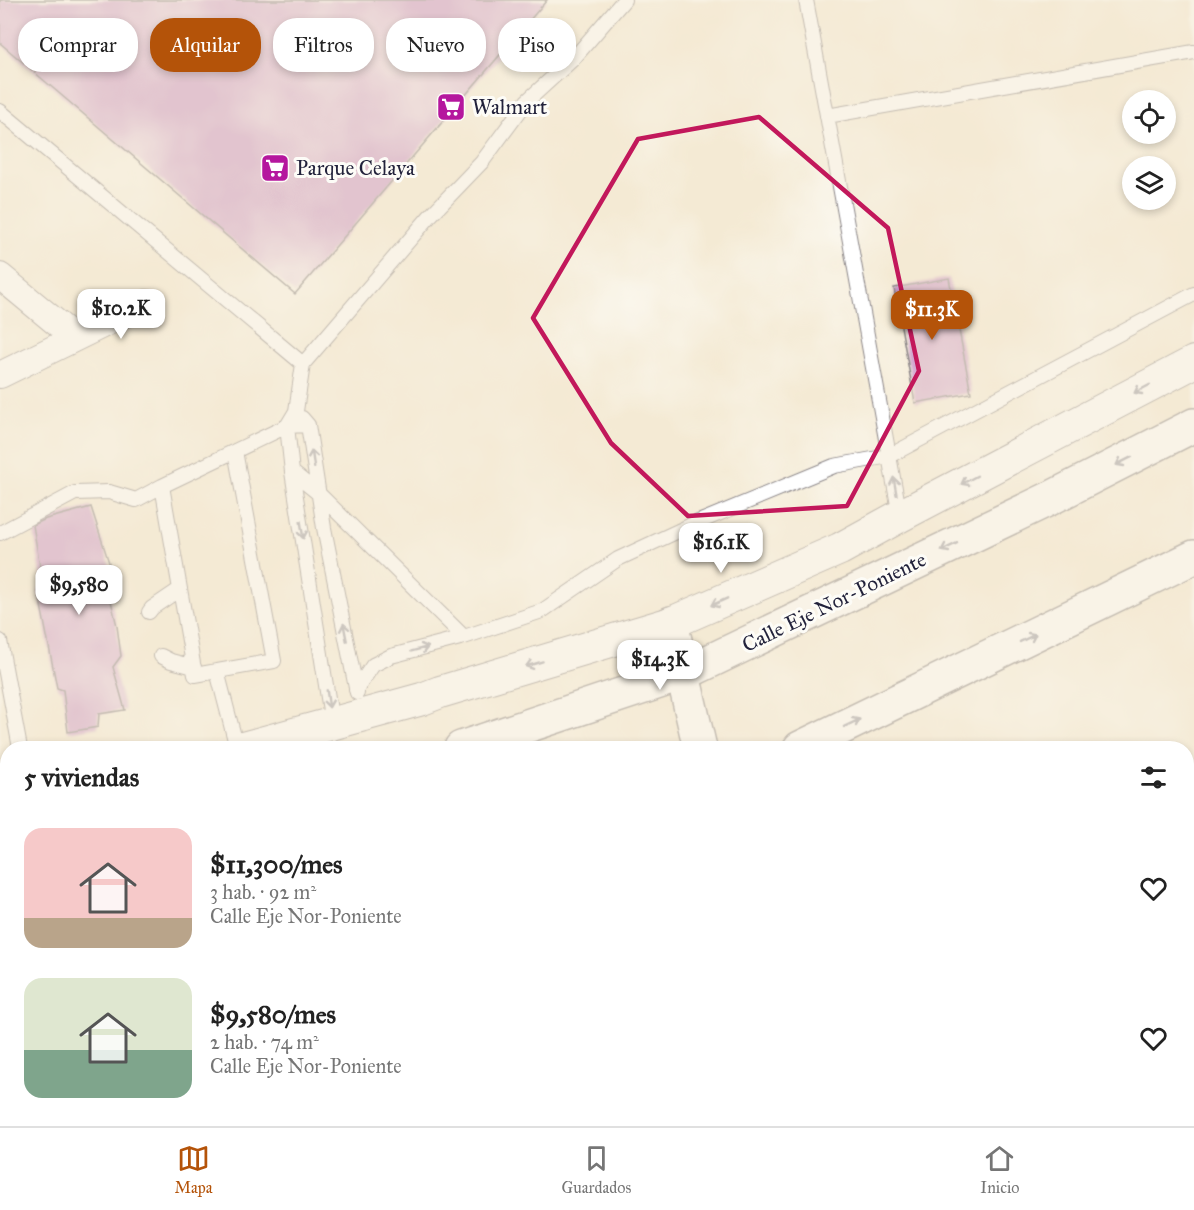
<!DOCTYPE html>
<html lang="es">
<head>
<meta charset="utf-8">
<style>
	:root { --surface:#fff; --page:#f6f6f6; --text:#222; --muted:#767676; --line:#e0e0e0; --accent:#b45309 }
	body { margin:0; font-family:"IM FELL Great Primer",serif; background:var(--page); color:var(--text); height:100vh; display:flex; flex-direction:column; font-size:22px; white-space:nowrap }
	* { box-sizing:border-box; margin:0 }
	p { font-size:20px; color:var(--muted) }
	.icon { flex:none; width:33px; height:33px; fill:none; stroke:currentColor; stroke-width:2; stroke-linecap:round; stroke-linejoin:round }
	.map { position:relative; flex:1; overflow:hidden }
	.sheet { position:absolute; left:0px; top:741px; width:1194px; height:386px; display:flex; flex-direction:column; background:var(--surface); border-radius:24px 24px 0 0; box-shadow:0 3px 9px #0003 }
	.sheet>* { flex:none }
	.top-card { position:absolute; left:18px; top:18px; width:600px; height:54px; display:flex; gap:12px }
	.controls { position:absolute; left:1122px; top:90px; display:grid; gap:12px }
	.controls a { display:grid; place-items:center; width:54px; height:54px; border-radius:50%; background:var(--surface); box-shadow:0 3px 9px #0003; font-size:30px }
	.price { position:absolute; translate:-50% -51px; padding:0 14px; border-radius:12px; background:#fff; color:#222; font-size:20px; line-height:39px; filter:drop-shadow(0 2px 3px #0008) }
	.price::after { content:''; position:absolute; left:50%; top:36px; width:18px; height:14px; margin-left:-9px; background:inherit; clip-path:polygon(0 0,100% 0,50% 100%) }
	.price.active { background:var(--accent); color:#fff }
	ul { padding:0; list-style:none }
	li { display:flex; align-items:center; gap:18px; height:150px; padding:0 24px }
	li span { display:grid; place-items:center; flex:none; width:168px; height:120px; border-radius:18px; color:#555 }
	li>.icon { margin-inline-start:auto }
	span .icon { width:72px; height:72px; fill:#fffc; stroke-width:1 }
	li b { font-size:26px }
	h2 { display:flex; justify-content:space-between; align-items:center; height:72px; padding:0 24px; font-size:26px }
	.pill { padding:0 21px; border-radius:24px; background:var(--surface); box-shadow:0 3px 9px #0003; font-size:21px; line-height:54px }
	.pill.active { background:var(--accent); color:#fff }
	.tab-bar { display:flex; justify-content:space-around; align-items:center; height:84px; border-top:2px solid var(--line); background:var(--surface); font-size:16px; color:var(--muted) }
	.tab-bar a { display:grid; justify-items:center; gap:3px }
	.tab-bar .active { color:var(--accent) }
	.map>svg:first-child { display:block }
</style>
</head>
<body>
<div class="map">
<svg width="1194" height="1126" viewBox="0 0 1194 1126">
	<rect width="100%" height="100%" fill="#fdfcf7"/>
	<filter id="ink" filterUnits="userSpaceOnUse"><feTurbulence type="fractalNoise" baseFrequency=".0167" numOctaves="2"/><feDisplacementMap in="SourceGraphic" scale="12" xChannelSelector="R" yChannelSelector="G"/><feConvolveMatrix kernelMatrix="1 2 1 2 8 2 1 2 1" color-interpolation-filters="sRGB"/></filter>
	<filter id="wash" filterUnits="userSpaceOnUse"><feTurbulence type="fractalNoise" baseFrequency=".008" numOctaves="4" result="noise"/><feDisplacementMap in="SourceGraphic" scale="24" xChannelSelector="R" yChannelSelector="G"/><feGaussianBlur stdDeviation="1.35" result="paint"/><feColorMatrix in="noise" values="0 0 0 0 0 0 0 0 0 0 0 0 0 0 0 0 0 1.4 0 .05"/><feComposite in="paint" operator="in"/></filter>
	<g filter="url(#wash)">
		<rect width="100%" height="100%" fill="#f4ead4"/>
		<g id="blocks">
			<!-- building -->
			<path fill="#cc98c9" d="M0,0H547L295,294L0,43Z
				M949,278L971,393L915,403L894,288Z
				M91,507L113,575L105,576L117,626L121,656L113,667L125,710L99,714L98,727L68,732L63,690L57,688L38,590L43,585L33,525L46,519Z"/>
		</g>
	</g>
	<g filter="url(#ink)">
		<use href="#blocks" fill-opacity="0" stroke="#8b8688" stroke-width="1.5"/>
		<g fill="none" stroke-linecap="round" stroke-linejoin="round">
			<!-- service casing -->
			<g stroke="#8b8688" stroke-width="16">
				<path id="service" d="M806,0L900,516
					M0,111L303,364
					M827,116L1194,52
					M302,418L308,425L324,528L357,693
					M235,451L274,661L195,675L162,486L287,426L308,425
					M292,472L318,493L464,637
					M0,533L75,493L109,492L136,500L162,486
					M149,612L152,608L180,589
					M0,641L20,748
					M161,656L171,661L194,667
					M217,671L237,748
					M356,690L373,665L391,656L464,637L542,611L618,559L689,526L834,466L889,456L1194,294
					M332,723L292,472L287,426L296,411L303,364L430,216L482,162L527,101L574,58L624,0
					M654,1119L661,1126"/>
			</g>
			<!-- minor casing -->
			<g stroke="#8b8688" stroke-width="28">
				<path id="minor" d="M0,276L75,338
					M0,375L147,303
					M0,1068L8,1075
					M34,1126L48,1119"/>
			</g>
			<!-- tertiary casing -->
			<g stroke="#8b8688" stroke-width="34">
				<path id="tertiary" d="M243,748L422,699L440,692L671,623L840,549L900,516L1194,362"/>
			</g>
			<!-- secondary casing -->
			<g stroke="#8b8688" stroke-width="36">
				<path id="secondary" d="M671,623L700,748
					M761,1119L762,1126"/>
			</g>
			<!-- primary casing -->
			<g stroke="#8b8688" stroke-width="36">
				<path id="primary" d="M461,748L683,674L1051,498L1194,425
					M800,748L1194,557
					M0,840L8,839
					M0,961L8,960"/>
			</g>
			<!-- service -->
			<use href="#service" stroke="#fff" stroke-width="14"/>
			<!-- minor -->
			<use href="#minor" stroke="#fff" stroke-width="26"/>
			<!-- tertiary -->
			<use href="#tertiary" stroke="#fff" stroke-width="32"/>
			<!-- secondary -->
			<use href="#secondary" stroke="#fff" stroke-width="33"/>
			<!-- primary -->
			<use href="#primary" stroke="#fff" stroke-width="33"/>
		</g>
		<!-- one-way arrows -->
		<defs><path id="oneway-shaft" d="M-6 0H5M1.5-3L5.5 0L1.5 3" fill="none" stroke-width="1.6" stroke-linecap="round" stroke-linejoin="round" transform="scale(1.5)"/></defs>
		<g stroke="#9c9ca7">
			<use href="#oneway-shaft" transform="translate(1142 389) rotate(152)"/>
			<use href="#oneway-shaft" transform="translate(313 459) rotate(-98)"/>
			<use href="#oneway-shaft" transform="translate(1124 461) rotate(153)"/>
			<use href="#oneway-shaft" transform="translate(969 480) rotate(152)"/>
			<use href="#oneway-shaft" transform="translate(895 486) rotate(-100)"/>
			<use href="#oneway-shaft" transform="translate(302 530) rotate(81)"/>
			<use href="#oneway-shaft" transform="translate(949 547) rotate(154)"/>
			<use href="#oneway-shaft" transform="translate(719 602) rotate(156)"/>
			<use href="#oneway-shaft" transform="translate(345 632) rotate(-101)"/>
			<use href="#oneway-shaft" transform="translate(1028 638) rotate(-26)"/>
			<use href="#oneway-shaft" transform="translate(420 649) rotate(-15)"/>
			<use href="#oneway-shaft" transform="translate(534 664) rotate(163)"/>
			<use href="#oneway-shaft" transform="translate(328 699) rotate(82)"/>
			<use href="#oneway-shaft" transform="translate(852 723) rotate(-26)"/>
		</g>
	</g>
	<!-- marked area -->
	<path d="M0 0H1194V1126H0ZM759,117L888,228L919,371L847,506L688,516L611,443L533,318L638,139Z" fill="#f4ead4" fill-opacity=".55" fill-rule="evenodd"/>
	<path fill="none" stroke="#c2185b" stroke-width="4.5" stroke-linejoin="round" d="M759,117L888,228L919,371L847,506L688,516L611,443L533,318L638,139Z"/>
	<!-- icons -->
	<defs>
		<g id="supermarket-square" transform="scale(1.5)"><rect x="-9" y="-9" width="18" height="18" rx="4" fill="#b5179e" stroke="#fdfcf7"/><path d="M-6-5.5h2.5l.6 2H6L4.5 2H-2.5L-4.4-4H-6ZM-1.5 3.2a1.3 1.3 0 1 0 .1 0ZM3 3.2a1.3 1.3 0 1 0 .1 0Z" fill="#fff"/></g>
	</defs>
	<g fill-rule="evenodd">
		<use href="#supermarket-square" x="451" y="107"/>
		<use href="#supermarket-square" x="275" y="168"/>
	</g>
	<g text-anchor="middle" stroke-width="6" stroke-linejoin="round" paint-order="stroke">
		<!-- poi labels -->
		<g font-size="21" fill="#22223b" stroke="#fdfcf7" text-anchor="start">
			<text x="472" y="114">Walmart</text>
			<text x="296" y="175">Parque Celaya</text>
		</g>
		<!-- street labels -->
		<g font-size="21" fill="#22223b" stroke="#fdfcf7">
			<text transform="translate(834 602) rotate(-26)" y="7">Calle Eje Nor-Poniente</text>
		</g>
	</g>
</svg>
<div class="controls">
<a><svg class="icon" aria-label="locate" viewBox="0 0 24 24"><circle cx="12" cy="12" r="6"/><path d="M12 2v4M12 18v4M2 12h4M18 12h4"/></svg></a>
<a><svg class="icon" aria-label="layers" viewBox="0 0 24 24"><path d="M12 4l9 5-9 5-9-5zM3 14l9 5 9-5"/></svg></a>
</div>
<b class="price" style="left:121px;top:340px">$10.2K</b>
<b class="price active" style="left:932px;top:341px">$11.3K</b>
<b class="price" style="left:721px;top:574px">$16.1K</b>
<b class="price" style="left:79px;top:616px">$9,580</b>
<b class="price" style="left:660px;top:691px">$14.3K</b>
<div class="top-card">
<a class="pill">Comprar</a>
<a class="pill active">Alquilar</a>
<a class="pill">Filtros</a>
<a class="pill">Nuevo</a>
<a class="pill">Piso</a>
</div>
<section class="sheet">
<h2>5 viviendas<svg class="icon" aria-label="filters" viewBox="0 0 24 24"><path d="M4 7h16M4 17h16"/><circle cx="9" cy="7" r="2"/><circle cx="15" cy="17" r="2"/></svg></h2>
<ul>
<li><span style="background:linear-gradient(#f6c9c9 75%,#b9a48a 0)"><svg class="icon" aria-label="home" viewBox="0 0 24 24"><path d="M3 11l9-7 9 7M6 9v11h12V9"/></svg></span><div><b>$11,300/mes</b><p>3 hab. · 92 m²</p><p>Calle Eje Nor-Poniente</p></div><svg class="icon" aria-label="heart" viewBox="0 0 24 24"><path d="M12 20l-8-8c-3-5 5-10 8-4 3-6 11-1 8 4z"/></svg></li>
<li><span style="background:linear-gradient(#dfe7d0 60%,#7fa58c 0)"><svg class="icon" aria-label="home" viewBox="0 0 24 24"><path d="M3 11l9-7 9 7M6 9v11h12V9"/></svg></span><div><b>$9,580/mes</b><p>2 hab. · 74 m²</p><p>Calle Eje Nor-Poniente</p></div><svg class="icon" aria-label="heart" viewBox="0 0 24 24"><path d="M12 20l-8-8c-3-5 5-10 8-4 3-6 11-1 8 4z"/></svg></li>
</ul>
</section>
</div>
<nav class="tab-bar">
<a class="active"><svg class="icon" aria-label="map" viewBox="0 0 24 24"><path d="M3 6l6-2 6 2 6-2v14l-6 2-6-2-6 2zM9 4v14M15 6v14"/></svg>Mapa</a>
<a><svg class="icon" aria-label="saved" viewBox="0 0 24 24"><path d="M7 4h10v16l-5-4-5 4z"/></svg>Guardados</a>
<a><svg class="icon" aria-label="home" viewBox="0 0 24 24"><path d="M3 11l9-7 9 7M6 9v11h12V9"/></svg>Inicio</a>
</nav>
</body>
</html>
